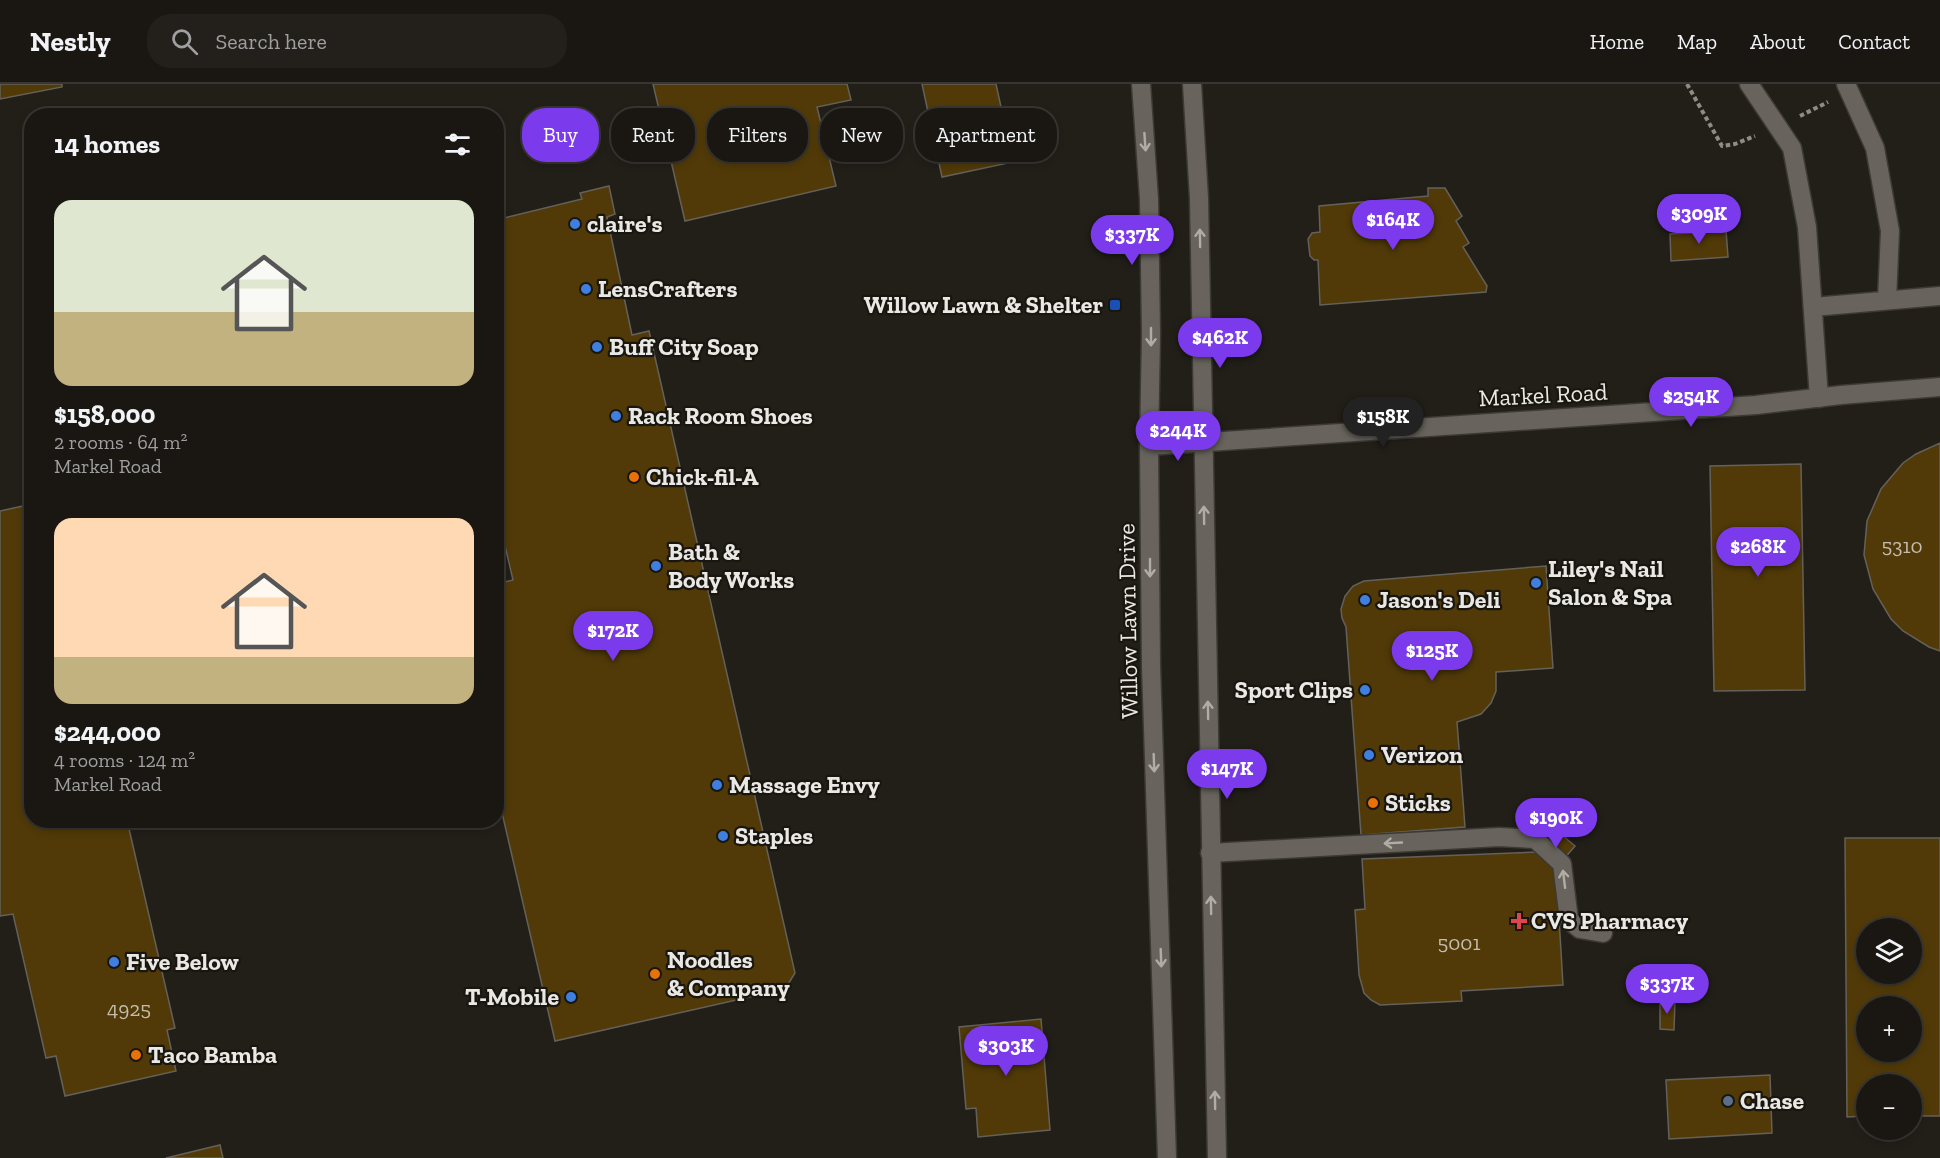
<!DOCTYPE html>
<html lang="en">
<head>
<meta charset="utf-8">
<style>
	:root { --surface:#1a1713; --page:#23201c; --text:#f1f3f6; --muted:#9f9fa0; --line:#383633; --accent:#7c3aed }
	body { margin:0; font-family:"Zilla Slab",serif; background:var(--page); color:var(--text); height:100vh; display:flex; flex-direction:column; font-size:22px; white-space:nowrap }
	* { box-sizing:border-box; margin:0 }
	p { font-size:20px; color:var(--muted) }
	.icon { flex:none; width:33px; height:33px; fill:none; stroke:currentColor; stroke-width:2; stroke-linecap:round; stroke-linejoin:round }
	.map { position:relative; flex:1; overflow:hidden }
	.side { position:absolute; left:24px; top:24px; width:480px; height:720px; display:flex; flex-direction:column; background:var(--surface); border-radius:24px; box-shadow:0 3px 9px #0003,0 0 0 2px var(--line) }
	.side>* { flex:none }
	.banner { position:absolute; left:522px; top:24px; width:570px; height:54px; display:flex; gap:12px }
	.buttons { position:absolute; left:1856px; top:834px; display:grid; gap:12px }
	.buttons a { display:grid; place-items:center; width:66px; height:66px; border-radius:50%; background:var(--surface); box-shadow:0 3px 9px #0003,0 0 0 2px var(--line); font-size:30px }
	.price { position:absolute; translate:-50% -51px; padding:0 14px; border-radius:21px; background:var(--accent); color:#fff; font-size:20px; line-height:39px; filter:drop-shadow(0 2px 3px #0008) }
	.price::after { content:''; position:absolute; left:50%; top:36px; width:18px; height:14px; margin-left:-9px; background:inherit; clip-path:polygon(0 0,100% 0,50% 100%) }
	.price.active { background:#222; color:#fff }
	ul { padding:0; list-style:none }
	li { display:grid; align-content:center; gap:12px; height:318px; padding:0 30px }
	li span { display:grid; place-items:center; height:186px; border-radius:18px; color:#555 }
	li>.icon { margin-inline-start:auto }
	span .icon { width:108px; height:108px; fill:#fffc; stroke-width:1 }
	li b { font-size:26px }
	h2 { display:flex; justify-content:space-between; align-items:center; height:72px; padding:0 30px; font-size:26px }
	.chip { padding:0 21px; border-radius:24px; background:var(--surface); box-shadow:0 3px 9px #0003,0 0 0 2px var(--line); font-size:21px; line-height:54px }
	.chip.active { background:var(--accent); color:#fff }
	header { display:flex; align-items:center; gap:36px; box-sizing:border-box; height:84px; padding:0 30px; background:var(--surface); border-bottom:2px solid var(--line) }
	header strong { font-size:28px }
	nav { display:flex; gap:33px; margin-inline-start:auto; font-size:21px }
	.search { width:420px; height:54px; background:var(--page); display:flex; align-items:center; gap:15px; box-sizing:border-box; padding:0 21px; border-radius:24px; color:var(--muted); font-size:22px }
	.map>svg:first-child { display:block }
</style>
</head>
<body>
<header>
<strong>Nestly</strong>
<div class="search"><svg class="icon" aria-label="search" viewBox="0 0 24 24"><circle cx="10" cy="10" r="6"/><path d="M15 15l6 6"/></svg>Search here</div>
<nav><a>Home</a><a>Map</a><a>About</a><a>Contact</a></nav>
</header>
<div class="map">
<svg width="1940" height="1074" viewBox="0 0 1940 1074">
	<rect width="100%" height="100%" fill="#221f19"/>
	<!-- building -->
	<path fill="#513a08" stroke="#64615a" stroke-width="1.5" fill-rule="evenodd" d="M0,0H62V3L0,15Z
		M653,0H847L851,16L817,23L836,102L685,137Z
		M922,0H996L1013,78L942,93Z
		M609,102L615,130L607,133L632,251L649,247L795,889L785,905L555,957L496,703V500L513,496L503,453L496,455V136L582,115L580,109Z
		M1428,104H1445L1462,132L1456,137L1469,159L1463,163L1487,202L1486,208L1320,221L1318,176H1314L1310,172L1308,155L1312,149L1320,148L1319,122L1428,112Z
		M1716,143V147L1726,146L1728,173L1671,177L1670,150L1691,149L1690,144Z
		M1940,359V567L1929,563L1903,547L1891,535L1873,505L1864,471L1867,437L1881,405L1903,379L1916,370Z
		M1801,380L1805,606L1714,607L1710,382Z
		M32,420V736H127L175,944L167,946L176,987L65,1012L56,972L46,974L13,830L0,832V427Z
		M1546,482L1553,584L1496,588V607L1491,619L1481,630L1457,638L1465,743L1361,751L1346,543L1342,534L1341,525L1345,512L1353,502L1364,497Z
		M1556,746L1575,762L1556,784L1537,768Z
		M1845,754H1940V1032H1911V1000H1866V1032L1847,1033ZM1866,844H1911V890H1866ZM1866,922H1911V968H1866Z
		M1537,768L1556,784L1563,901L1461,907L1462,917L1380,921L1371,916L1364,909L1359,891L1355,826L1365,825L1362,775Z
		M1660,917H1675L1674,946L1660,945Z
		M1041,935L1050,1046L978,1053L976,1024L966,1025L959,943Z
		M1770,991L1772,1049L1669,1055L1666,996Z
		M220,1061L223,1074H166Z"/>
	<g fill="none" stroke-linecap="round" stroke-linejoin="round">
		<!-- lane casing -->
		<g stroke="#3d3a36" stroke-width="21">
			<path id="lane" d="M1749,0L1792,64L1807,143L1819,314
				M1846,0L1875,64L1890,147L1887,216
				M1813,223L1940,212
				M1210,769L1499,753L1535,755L1562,780L1569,836L1580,845L1603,849"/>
		</g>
		<!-- street casing -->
		<g stroke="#3d3a36" stroke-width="21">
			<path id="street" d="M1149,362L1756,321L1841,311L1940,303"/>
		</g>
		<!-- secondary casing -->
		<g stroke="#3d3a36" stroke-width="21">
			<path id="secondary" d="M1141,0L1149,115L1151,250L1149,362L1151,582L1167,1074
				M1192,0L1199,114L1217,1074"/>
		</g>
		<!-- path -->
		<path stroke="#8f8c87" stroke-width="4" stroke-dasharray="4.5 3" stroke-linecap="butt" d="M1687,0L1722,62L1735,60L1755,52
			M1800,32L1828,18"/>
		<!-- lane -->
		<use href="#lane" stroke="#68645d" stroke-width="18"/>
		<!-- street -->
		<use href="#street" stroke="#68645d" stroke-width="18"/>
		<!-- secondary -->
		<use href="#secondary" stroke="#68645d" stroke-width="18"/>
	</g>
	<!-- one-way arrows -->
	<defs><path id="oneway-shaft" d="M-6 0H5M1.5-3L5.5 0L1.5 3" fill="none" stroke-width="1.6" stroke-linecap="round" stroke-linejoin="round" transform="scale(1.5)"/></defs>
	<g stroke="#b0ada7">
		<use href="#oneway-shaft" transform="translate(1145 58) rotate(86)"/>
		<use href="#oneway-shaft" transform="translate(1200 154) rotate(-91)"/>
		<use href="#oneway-shaft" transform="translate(1151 253) rotate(90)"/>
		<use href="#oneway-shaft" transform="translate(1204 431) rotate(-91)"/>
		<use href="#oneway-shaft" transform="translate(1150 484) rotate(90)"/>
		<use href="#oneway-shaft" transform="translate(1208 626) rotate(-91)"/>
		<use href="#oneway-shaft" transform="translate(1154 679) rotate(88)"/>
		<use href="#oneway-shaft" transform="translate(1393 759) rotate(177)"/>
		<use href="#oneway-shaft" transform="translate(1564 795) rotate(-97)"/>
		<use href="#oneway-shaft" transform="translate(1211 821) rotate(-91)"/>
		<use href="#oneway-shaft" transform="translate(1161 874) rotate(88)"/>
		<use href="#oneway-shaft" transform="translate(1215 1016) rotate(-91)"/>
	</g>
	<!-- markers -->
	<g fill="#3f7fe0" stroke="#191610" stroke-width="2">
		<circle cx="575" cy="140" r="6"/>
		<circle cx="586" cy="205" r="6"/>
		<circle cx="597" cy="263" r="6"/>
		<circle cx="616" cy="332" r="6"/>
		<circle cx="656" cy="482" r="6"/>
		<circle cx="1536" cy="499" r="6"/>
		<circle cx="1365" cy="516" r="6"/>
		<circle cx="1365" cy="606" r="6"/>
		<circle cx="1369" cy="671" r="6"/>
		<circle cx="717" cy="701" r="6"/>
		<circle cx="723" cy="752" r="6"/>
		<circle cx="114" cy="878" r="6"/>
		<circle cx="571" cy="913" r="6"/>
	</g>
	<rect fill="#1a4fb4" stroke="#191610" stroke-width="2" x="1109" y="215" width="12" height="12" rx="3"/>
	<g fill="#e8710a" stroke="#191610" stroke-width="2">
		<circle cx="634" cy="393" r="6"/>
		<circle cx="1373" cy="719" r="6"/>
		<circle cx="655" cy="890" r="6"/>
		<circle cx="136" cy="971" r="6"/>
	</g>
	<path fill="#e0444e" stroke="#191610" stroke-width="2" d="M1516 828h6v6h6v6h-6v6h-6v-6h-6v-6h6z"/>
	<circle fill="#5c6f8a" stroke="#191610" stroke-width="2" cx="1728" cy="1017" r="6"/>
	<g text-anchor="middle" stroke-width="4.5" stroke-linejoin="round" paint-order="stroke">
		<!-- number labels -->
		<g font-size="21" fill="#c4bcad">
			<text x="1902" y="469">5310</text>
			<text x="1459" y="866">5001</text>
			<text x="129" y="932">4925</text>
		</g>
		<!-- poi labels -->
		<g font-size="24" font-weight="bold" fill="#eae8e4" stroke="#191610" text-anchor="start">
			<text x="587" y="148">claire's</text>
			<text x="598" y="213">LensCrafters</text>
			<text x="1103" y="229" text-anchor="end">Willow Lawn &amp; Shelter</text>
			<text x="609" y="271">Buff City Soap</text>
			<text x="628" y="340">Rack Room Shoes</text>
			<text x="646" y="401">Chick-fil-A</text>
			<text x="668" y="476">Bath &amp;<tspan x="668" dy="28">Body Works</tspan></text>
			<text x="1548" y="493">Liley's Nail<tspan x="1548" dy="28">Salon &amp; Spa</tspan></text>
			<text x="1377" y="524">Jason's Deli</text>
			<text x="1353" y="614" text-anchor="end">Sport Clips</text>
			<text x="1381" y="679">Verizon</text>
			<text x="729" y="709">Massage Envy</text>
			<text x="1385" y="727">Sticks</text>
			<text x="735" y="760">Staples</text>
			<text x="1531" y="845">CVS Pharmacy</text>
			<text x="667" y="884">Noodles<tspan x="667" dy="28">&amp; Company</tspan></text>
			<text x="126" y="886">Five Below</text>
			<text x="559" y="921" text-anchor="end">T-Mobile</text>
			<text x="148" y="979">Taco Bamba</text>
			<text x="1740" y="1025">Chase</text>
		</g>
		<!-- street labels -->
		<g font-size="24" fill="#eae8e4" stroke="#191610">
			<text transform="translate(1543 311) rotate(-3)" y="8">Markel Road</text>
			<text transform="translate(1128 537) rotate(-91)" y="8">Willow Lawn Drive</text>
		</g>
	</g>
</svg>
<div class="buttons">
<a><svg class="icon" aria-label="layers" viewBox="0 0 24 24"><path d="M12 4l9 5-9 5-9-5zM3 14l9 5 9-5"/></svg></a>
<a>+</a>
<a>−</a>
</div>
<b class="price" style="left:1699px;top:161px">$309K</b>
<b class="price" style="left:1393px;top:167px">$164K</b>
<b class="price" style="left:1132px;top:182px">$337K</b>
<b class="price" style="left:1220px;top:285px">$462K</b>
<b class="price" style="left:1691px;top:344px">$254K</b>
<b class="price active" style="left:1383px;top:364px">$158K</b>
<b class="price" style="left:1178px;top:378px">$244K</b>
<b class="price" style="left:1758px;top:494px">$268K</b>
<b class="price" style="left:613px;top:578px">$172K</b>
<b class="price" style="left:1432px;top:598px">$125K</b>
<b class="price" style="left:1227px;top:716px">$147K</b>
<b class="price" style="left:1556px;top:765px">$190K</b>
<b class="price" style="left:1667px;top:931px">$337K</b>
<b class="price" style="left:1006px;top:993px">$303K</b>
<div class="banner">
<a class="chip active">Buy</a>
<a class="chip">Rent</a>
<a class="chip">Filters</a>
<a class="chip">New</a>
<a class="chip">Apartment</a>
</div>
<section class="side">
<h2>14 homes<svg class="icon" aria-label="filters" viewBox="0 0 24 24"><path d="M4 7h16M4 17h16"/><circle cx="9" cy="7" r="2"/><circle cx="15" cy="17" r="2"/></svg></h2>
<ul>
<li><span style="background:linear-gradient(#dfe7d0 60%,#c2b280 0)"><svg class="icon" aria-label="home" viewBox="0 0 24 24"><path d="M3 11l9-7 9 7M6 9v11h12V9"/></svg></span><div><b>$158,000</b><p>2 rooms · 64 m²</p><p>Markel Road</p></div></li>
<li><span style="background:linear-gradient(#ffd9b3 75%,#c2b280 0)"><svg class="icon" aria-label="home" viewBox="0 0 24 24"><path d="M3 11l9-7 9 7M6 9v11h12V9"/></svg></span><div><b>$244,000</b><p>4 rooms · 124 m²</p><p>Markel Road</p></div></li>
</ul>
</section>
</div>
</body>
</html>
